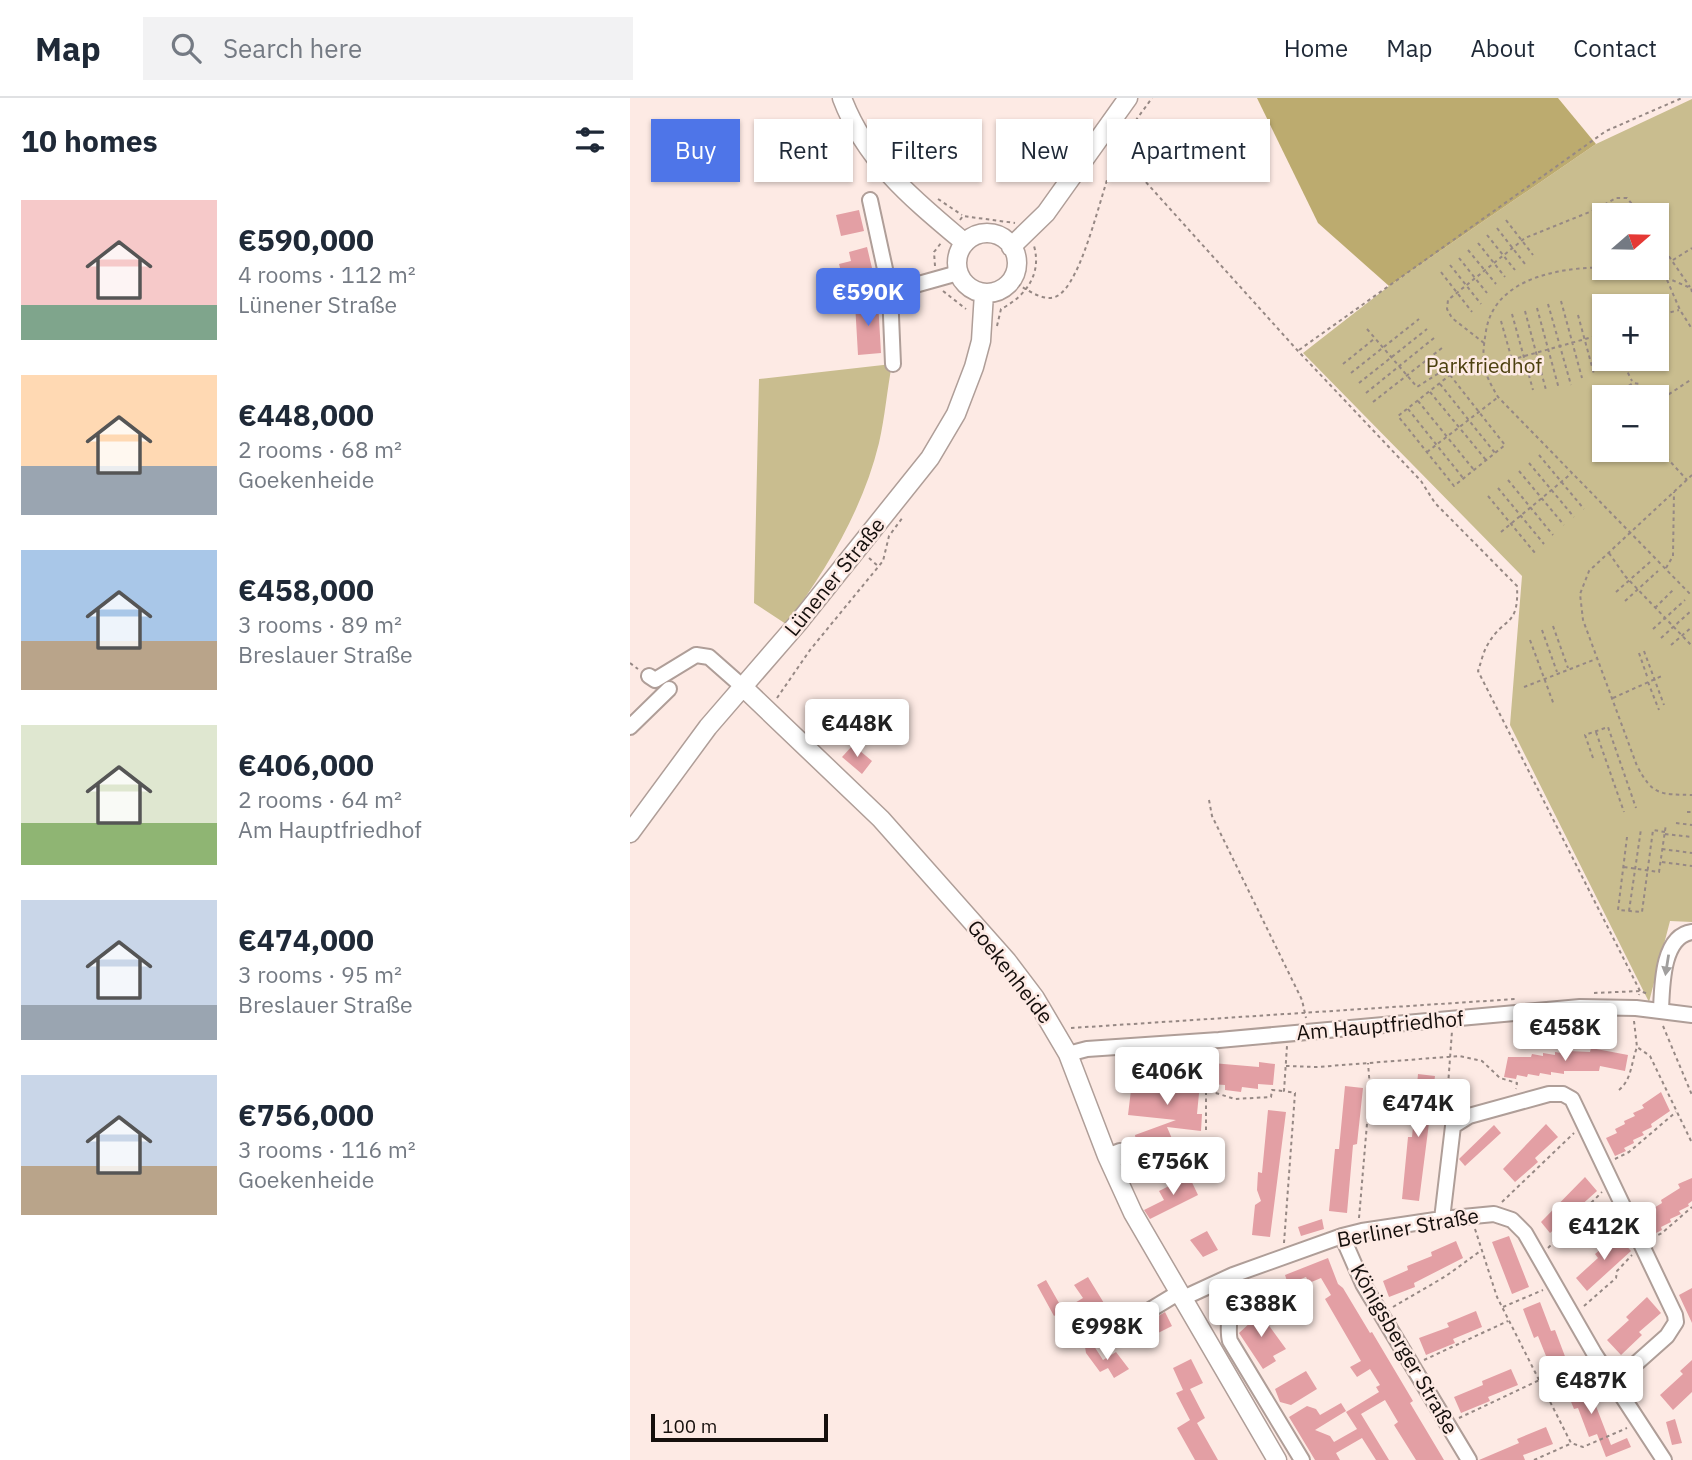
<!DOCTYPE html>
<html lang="en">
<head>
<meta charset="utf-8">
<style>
	:root { --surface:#fff; --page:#f2f2f3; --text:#1f2937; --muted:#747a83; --line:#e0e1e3; --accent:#4e75e8 }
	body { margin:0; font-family:"IBM Plex Sans",sans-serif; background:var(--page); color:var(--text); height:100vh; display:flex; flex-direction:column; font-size:26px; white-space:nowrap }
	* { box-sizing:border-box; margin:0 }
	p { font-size:23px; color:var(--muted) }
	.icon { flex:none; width:38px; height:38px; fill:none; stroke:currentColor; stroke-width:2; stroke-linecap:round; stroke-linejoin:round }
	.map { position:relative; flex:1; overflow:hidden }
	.side { display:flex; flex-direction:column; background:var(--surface); width:630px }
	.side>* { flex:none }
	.guide { position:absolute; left:21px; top:21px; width:665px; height:63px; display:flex; gap:14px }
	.needle { width:46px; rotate:70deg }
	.buttons { position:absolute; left:962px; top:105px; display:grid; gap:14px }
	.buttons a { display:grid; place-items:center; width:77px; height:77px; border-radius:0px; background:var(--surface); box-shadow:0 2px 5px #0004; font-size:35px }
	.scale { position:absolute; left:21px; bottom:18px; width:177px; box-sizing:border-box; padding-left:7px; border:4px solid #150f0c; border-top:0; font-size:19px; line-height:24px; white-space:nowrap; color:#150f0c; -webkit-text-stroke:5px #fdeae4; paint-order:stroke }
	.price { position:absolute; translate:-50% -60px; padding:0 16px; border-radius:7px; background:#fff; color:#222; font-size:23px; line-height:46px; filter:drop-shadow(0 2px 4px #0008) }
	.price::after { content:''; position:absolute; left:50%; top:42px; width:21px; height:16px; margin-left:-10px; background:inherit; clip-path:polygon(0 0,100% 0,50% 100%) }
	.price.selected { background:var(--accent); color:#fff }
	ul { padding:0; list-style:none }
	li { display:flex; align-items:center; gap:21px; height:175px; padding:0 21px }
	li span { display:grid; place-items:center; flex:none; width:196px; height:140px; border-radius:0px; color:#555 }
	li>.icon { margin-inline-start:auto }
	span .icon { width:84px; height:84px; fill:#fffc; stroke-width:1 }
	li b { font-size:30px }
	h2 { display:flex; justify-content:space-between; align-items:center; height:84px; padding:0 21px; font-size:30px }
	.tag { padding:0 24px; border-radius:0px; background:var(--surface); box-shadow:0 2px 5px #0004; font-size:24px; line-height:63px }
	.tag.selected { background:var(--accent); color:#fff }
	header { display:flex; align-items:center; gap:42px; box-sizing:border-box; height:98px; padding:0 35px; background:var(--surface); border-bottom:2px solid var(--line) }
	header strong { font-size:33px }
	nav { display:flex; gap:38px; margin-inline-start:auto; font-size:24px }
	.search { width:490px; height:63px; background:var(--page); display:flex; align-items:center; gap:18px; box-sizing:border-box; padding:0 24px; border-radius:0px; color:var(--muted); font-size:26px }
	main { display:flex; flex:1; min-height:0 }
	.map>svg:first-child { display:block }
</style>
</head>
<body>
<header>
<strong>Map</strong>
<div class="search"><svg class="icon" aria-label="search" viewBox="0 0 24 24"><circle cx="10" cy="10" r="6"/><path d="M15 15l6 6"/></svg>Search here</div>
<nav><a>Home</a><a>Map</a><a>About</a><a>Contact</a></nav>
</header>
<main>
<section class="side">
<h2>10 homes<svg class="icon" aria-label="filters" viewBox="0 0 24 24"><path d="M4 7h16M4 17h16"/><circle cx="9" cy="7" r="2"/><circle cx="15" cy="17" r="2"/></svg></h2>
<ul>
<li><span style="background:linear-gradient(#f6c9c9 75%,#7fa58c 0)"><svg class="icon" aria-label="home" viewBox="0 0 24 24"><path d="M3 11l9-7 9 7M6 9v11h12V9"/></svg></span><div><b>€590,000</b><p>4 rooms · 112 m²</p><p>Lünener Straße</p></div></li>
<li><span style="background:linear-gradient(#ffd9b3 65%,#9aa5b1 0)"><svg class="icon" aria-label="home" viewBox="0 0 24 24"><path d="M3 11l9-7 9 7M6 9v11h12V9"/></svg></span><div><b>€448,000</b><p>2 rooms · 68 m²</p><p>Goekenheide</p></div></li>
<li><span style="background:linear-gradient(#a9c7e8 65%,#b9a48a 0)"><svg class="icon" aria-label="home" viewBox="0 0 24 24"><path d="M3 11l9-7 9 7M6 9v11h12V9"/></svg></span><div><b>€458,000</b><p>3 rooms · 89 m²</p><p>Breslauer Straße</p></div></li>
<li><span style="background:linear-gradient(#dfe7d0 70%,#8fb573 0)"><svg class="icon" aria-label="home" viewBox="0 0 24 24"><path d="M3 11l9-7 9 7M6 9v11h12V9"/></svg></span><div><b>€406,000</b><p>2 rooms · 64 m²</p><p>Am Hauptfriedhof</p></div></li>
<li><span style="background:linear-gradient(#c9d6e8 75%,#9aa5b1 0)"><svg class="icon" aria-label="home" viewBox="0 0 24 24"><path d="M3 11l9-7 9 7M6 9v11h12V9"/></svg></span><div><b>€474,000</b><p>3 rooms · 95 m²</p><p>Breslauer Straße</p></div></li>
<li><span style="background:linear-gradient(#c9d6e8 65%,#b9a48a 0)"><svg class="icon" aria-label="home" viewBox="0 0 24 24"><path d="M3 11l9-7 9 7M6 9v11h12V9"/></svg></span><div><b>€756,000</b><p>3 rooms · 116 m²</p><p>Goekenheide</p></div></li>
</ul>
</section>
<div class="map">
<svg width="1062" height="1362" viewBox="0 0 1062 1362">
	<rect width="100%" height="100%" fill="#fdeae4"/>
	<!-- green -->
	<path fill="#c9bd8f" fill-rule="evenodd" d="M1062,1V824L1040,823L1019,904L880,627L892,478L673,255L759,188L966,46ZM975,117H1027V170H975ZM975,208H1027V261H975ZM975,299H1027V352H975Z
		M262,266C257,292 255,319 249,345C233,411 196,473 156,526L124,505L129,281Z"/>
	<!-- forest -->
	<path fill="#bcab6f" d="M627,0H928L966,46L759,188L688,125Z"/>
	<!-- building -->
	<path fill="#e39fa4" d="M229,112L234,133L211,138L206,117Z
		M237,149L242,170L212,177L209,166L221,163L219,154Z
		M248,203L251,255L228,257L225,205Z
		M223,647L242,663L232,676L212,659Z
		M961,950L998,957L995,973L970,968L969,973H934V976L921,974V977L910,975L909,978L898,976L897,979L887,977L886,981L874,979L878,959H901L902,956L913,958V955L925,957V954L937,956L938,953L960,954Z
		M521,964L562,969L560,984L570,985L567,1016H572L571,1033L537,1029L552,1064L540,1068L534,1051L524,1054L522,1049L508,1055L505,1037L546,1022L498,1017L501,992L519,993Z
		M629,964L645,966L643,987L628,986V991L612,989L611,994L595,992V987L580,986L582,965L629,969Z
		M788,976L805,978L789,1103L772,1101L778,1039H782Z
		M715,988L733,990L727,1046L723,1047L717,1115L699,1113L705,1051H709Z
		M1031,994L1040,1013L1021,1026L1022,1029L1012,1034L1014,1037L1003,1042L1004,1045L994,1050L996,1053L985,1058L976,1040L987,1035L985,1031L995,1026L994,1023L1005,1018L1003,1015L1014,1010L1012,1007Z
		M638,1012L656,1014L640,1139L622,1137L625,1107L631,1103L627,1092L628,1074L632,1075Z
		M916,1026L928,1039L905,1060L908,1064L885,1084L873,1071Z
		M864,1027L871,1035L835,1068L829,1061Z
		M559,1078L568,1097L520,1121L514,1112L534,1102L529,1093Z
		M955,1079L967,1093L920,1135L911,1124Z
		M1062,1080V1103L1058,1106L1059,1108L1049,1113L1051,1116L1040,1121L1041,1124L1031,1129L1032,1132L1022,1137L1013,1118L1023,1113L1022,1111L1032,1105L1031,1102L1050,1090L1048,1086Z
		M692,1121L694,1131L671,1138L668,1129Z
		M577,1133L588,1152L573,1159L560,1142Z
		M987,1137L1001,1153L957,1193L946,1180L968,1160L965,1156Z
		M879,1138L899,1189L882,1196L862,1144Z
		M826,1143L833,1160L784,1185L785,1189L759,1199L753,1183L778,1172L777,1168L802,1158L801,1154Z
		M698,1160L708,1186L713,1190L740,1235L742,1234L783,1303L780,1305L814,1362H786L764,1327L768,1324L755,1302L731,1316L759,1362H746L732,1340L706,1355L710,1362H685L659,1319L677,1308L686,1311L690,1317L711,1305L716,1313L685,1332L700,1338L704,1344L727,1331L716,1314L749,1294L746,1289L750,1287L740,1271L727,1279L720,1269L731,1263L695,1201L701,1197L691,1180L679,1185L676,1179L658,1186L655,1177Z
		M458,1179L480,1215L466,1223L463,1218L436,1231L427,1216L424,1218L407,1187L416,1182L433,1212L453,1200L444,1187Z
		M1062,1190V1225L1049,1197Z
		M1017,1199L1031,1215L1009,1234L1012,1237L991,1257L977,1242L999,1222L996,1219Z
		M910,1204L921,1233L925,1232L936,1261L920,1268L908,1238L904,1240L893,1211Z
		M624,1207L656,1251L643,1258L646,1263L633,1271L609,1235L622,1223L615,1212Z
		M846,1213L852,1229L823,1241L825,1245L796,1257L789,1240L819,1229L817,1225Z
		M535,1214L542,1228L516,1241L513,1234L509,1236L507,1231Z
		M462,1245L473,1262L486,1254L499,1271L484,1280L478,1270L470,1274L456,1255L455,1249Z
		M561,1261L573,1285L560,1291L575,1320L567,1325L588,1362H565L547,1330L560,1322L546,1295L553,1292L543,1270Z
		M1062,1262V1294L1043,1312L1030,1297L1053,1276L1050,1273Z
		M881,1271L888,1287L858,1299L860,1303L831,1315L824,1299L853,1287L852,1283Z
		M676,1273L687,1291L661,1307L650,1304L645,1291Z
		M949,1276L960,1305L964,1303L981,1347L997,1340L1001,1349L976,1359L967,1336L959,1339L948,1310L944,1311L932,1282Z
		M1045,1321L1052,1345L1042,1347L1036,1324Z
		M916,1329L923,1346L893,1357L895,1362H849L889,1345L887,1341Z"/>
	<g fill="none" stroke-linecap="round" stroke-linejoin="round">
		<!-- minor casing -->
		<g stroke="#af9e98" stroke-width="18">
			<path id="minor" d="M240,102L260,194L263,266
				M260,194L328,175
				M19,578L25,582L66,557L79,559L113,589
				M0,629L39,591
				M1031,913C1032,888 1032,838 1062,834
				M438,956L457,951L589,942L950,909L1006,910L1062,917
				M477,1058L490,1053L496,1062
				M812,1121L823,1028L839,1018L919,996H933L942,1001L1045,1217L1046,1224L1037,1238L983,1286
				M712,1138L733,1186L839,1362
				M603,1177C603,1194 596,1230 600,1243L672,1362
				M551,1201L603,1177L712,1138L732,1133L812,1121L864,1116L882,1122L895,1135L964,1255L1034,1362
				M479,1237L548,1195"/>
		</g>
		<!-- major casing -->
		<g stroke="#af9e98" stroke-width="21">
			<path id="major" d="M212,0C236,64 284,102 335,145
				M327 165a30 30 0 1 1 60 0a30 30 0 1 1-60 0Z
				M381,149L416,115L498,0
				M113,589L251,721L377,863L405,900L438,956L477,1058L503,1115L647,1362
				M0,735L78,629L168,525L300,360L326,316L344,269L351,243L354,195"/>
		</g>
		<!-- path -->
		<path stroke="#968884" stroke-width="2" stroke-dasharray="3.5 3.5" stroke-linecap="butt" d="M486,55L496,62L668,253L791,383L805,405L887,488C889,530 874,518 858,546C853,554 851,565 848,573L1010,893L1009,897
			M308,101L332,117
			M330,122L333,118L385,125
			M876,122L903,157
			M867,130L895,166
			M857,137L885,172
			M1027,141L1060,189
			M848,145L875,179
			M838,152L866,186
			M829,160L857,195
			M1043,162L1062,150
			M820,167L851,206
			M305,168L304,154L311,145
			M811,174L842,214
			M381,182C393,189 412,204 425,199C453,189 473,83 487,54C496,34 510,17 522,0
			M1037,182L1050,212L1062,231
			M313,193L336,211
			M1062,194L1061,190C1045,184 1027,174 1010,172C960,165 866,169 856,233C851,264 852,272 868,299L1062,498
			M931,203L952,280
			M918,206L941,287
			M907,210L929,291
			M895,213L916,292
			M882,216L903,292
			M948,217L964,276
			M1027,218L1049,212
			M871,223L882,262
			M367,228L371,211C396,198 412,176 404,148
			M737,231L787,289L820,268L854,275L859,268L966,238L975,234
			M854,245L822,220L817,211L818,202L895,140L967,111L986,100H997L1011,117
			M669,252L976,33L1052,0
			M995,261L997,273L1002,283
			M713,266L744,241
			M721,275L789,221
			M820,277L875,347L824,388L768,318Z
			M729,285L797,231
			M810,286L865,355
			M800,294L856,362
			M736,295L804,240
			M981,299L1003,285L1010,286L1017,299
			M788,303L844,372
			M743,304L812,250
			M1027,304L1062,281
			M778,311L833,380
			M1027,349L1057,382
			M797,354L867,300
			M909,357L954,411
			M899,365L944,419
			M889,373L934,427
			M1062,377L959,473L950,496L953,522L1007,668C1023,698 1030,696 1062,697
			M878,382L923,437
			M868,390L914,446
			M858,398L905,455
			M871,434L942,375
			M979,455L995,478L1062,548
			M239,460L248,468
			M1036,470L1043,458L1044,394
			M986,494L1020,464
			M995,503L1028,473
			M1025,510L1044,491
			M923,528L938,570
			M1023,531L1055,502
			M912,532L927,574
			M1031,540L1062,512
			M900,542L924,607
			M1041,547L1062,529
			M1014,553L1034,607
			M1009,555L1018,581
			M0,565L8,571
			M1018,584L1029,612
			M894,589L966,561
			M147,600L180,552L253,463L259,438L273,419
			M983,600L1034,577
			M966,634L994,714
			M963,660L955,637L978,629L1006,710
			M579,702L582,718L672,902L676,920
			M1057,714H1062
			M1046,725L1062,727
			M1035,736L1062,739
			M997,739L988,812L1012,814L1023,732L1035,734
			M1032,751L1062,755
			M1032,764L1062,768
			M994,769L1029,774L1036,726
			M999,813L1011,731
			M964,895L1010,893L1018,896
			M1004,923L1007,949
			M1033,928L1062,997
			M441,930L886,901
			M573,955L569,975L576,992L605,1001L641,999L642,992L653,993
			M656,968L687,969L829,958L852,963L870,980L887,985L886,991
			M989,992C1002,981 1001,965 1007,949L1020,958L1062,1045
			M816,1015L822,933
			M576,1032V994
			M985,1061L999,1054L1046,1014
			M872,1104L944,1035
			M729,1120L740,990L738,965
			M845,1131L867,1199L941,1345L953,1349L997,1330
			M1022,1140L1032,1135L1062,1109
			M654,1145L665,995L654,993L657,948
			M918,1150L951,1119L955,1111L972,1094
			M954,1208L986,1180L987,1173L1002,1157
			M763,1209L816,1178L849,1154
			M873,1209L913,1192
			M794,1262L878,1223
			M829,1320L954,1261
			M904,1362L940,1346"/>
		<!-- minor -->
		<use href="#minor" stroke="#fff" stroke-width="14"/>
		<!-- major -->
		<use href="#major" stroke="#fff" stroke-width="18"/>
	</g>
	<!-- one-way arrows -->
	<defs><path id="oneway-solid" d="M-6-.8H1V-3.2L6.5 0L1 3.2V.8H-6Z" transform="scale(1.75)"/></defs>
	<use fill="#a19f9e" href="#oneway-solid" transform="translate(1037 867) rotate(99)"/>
	<g text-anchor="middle" stroke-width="5" stroke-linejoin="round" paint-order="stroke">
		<!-- park labels -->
		<g font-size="21" fill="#4c400f" stroke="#fdeae4">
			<text x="854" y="275">Parkfriedhof</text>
		</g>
		<!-- street labels -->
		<g font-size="21" fill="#150f0c" stroke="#fdeae4">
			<text transform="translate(205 479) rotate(-51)" y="7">Lünener Straße</text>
			<text transform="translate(380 874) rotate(52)" y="7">Goekenheide</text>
			<text transform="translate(750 928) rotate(-5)" y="7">Am Hauptfriedhof</text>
			<text transform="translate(778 1130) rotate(-10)" y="7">Berliner Straße</text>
			<text transform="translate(774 1251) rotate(60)" y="7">Königsberger Straße</text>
		</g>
	</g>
</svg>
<div class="buttons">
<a><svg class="needle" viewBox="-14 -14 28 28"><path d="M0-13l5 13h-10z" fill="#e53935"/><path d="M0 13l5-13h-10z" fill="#747a83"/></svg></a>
<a>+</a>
<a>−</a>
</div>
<div class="scale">100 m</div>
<b class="price selected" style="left:238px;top:230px">€590K</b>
<b class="price" style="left:227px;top:661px">€448K</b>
<b class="price" style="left:935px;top:965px">€458K</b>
<b class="price" style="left:537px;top:1009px">€406K</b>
<b class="price" style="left:788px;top:1041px">€474K</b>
<b class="price" style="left:543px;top:1099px">€756K</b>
<b class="price" style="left:974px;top:1164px">€412K</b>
<b class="price" style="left:631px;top:1241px">€388K</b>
<b class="price" style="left:477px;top:1264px">€998K</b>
<b class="price" style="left:961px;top:1318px">€487K</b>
<div class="guide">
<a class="tag selected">Buy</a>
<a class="tag">Rent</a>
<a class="tag">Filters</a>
<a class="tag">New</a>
<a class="tag">Apartment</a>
</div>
</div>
</main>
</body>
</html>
